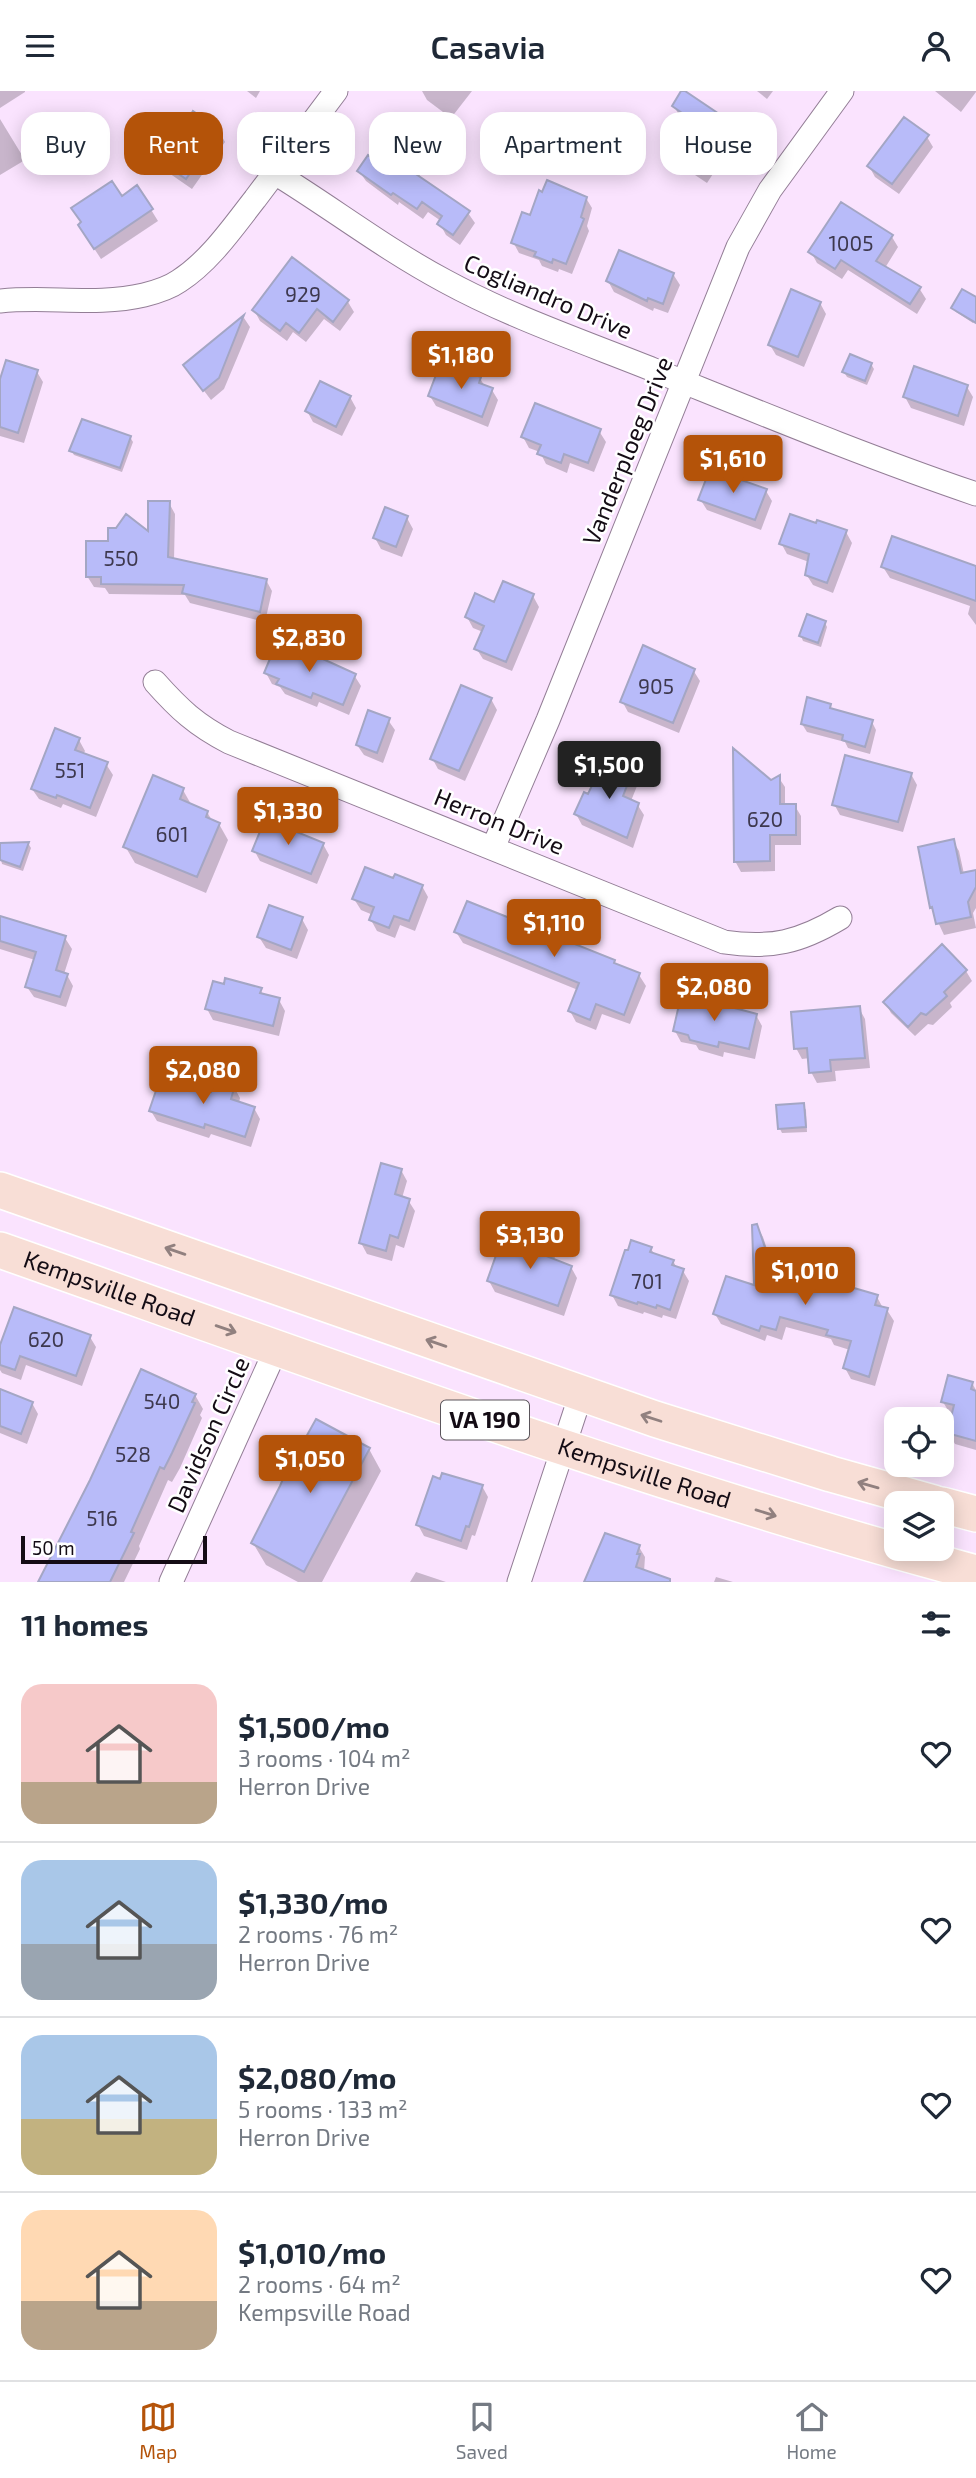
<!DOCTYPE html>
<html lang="en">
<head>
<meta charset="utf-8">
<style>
	:root { --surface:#fff; --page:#f6f6f7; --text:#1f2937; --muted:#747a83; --line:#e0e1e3; --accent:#b45309 }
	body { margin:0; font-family:"Exo 2",sans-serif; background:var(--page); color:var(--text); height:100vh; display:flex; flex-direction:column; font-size:26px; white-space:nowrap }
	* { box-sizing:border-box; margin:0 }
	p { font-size:23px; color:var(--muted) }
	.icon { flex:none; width:38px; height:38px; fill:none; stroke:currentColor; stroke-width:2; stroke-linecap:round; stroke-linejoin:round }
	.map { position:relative; height:1491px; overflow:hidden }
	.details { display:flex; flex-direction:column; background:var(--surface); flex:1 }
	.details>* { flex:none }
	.banner { position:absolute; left:21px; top:21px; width:934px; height:63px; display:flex; gap:14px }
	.controls { position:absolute; left:884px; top:1316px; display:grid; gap:14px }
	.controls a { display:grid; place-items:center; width:70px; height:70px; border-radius:14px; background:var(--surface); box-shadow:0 4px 18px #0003; font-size:35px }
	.scale { position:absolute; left:21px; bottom:18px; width:186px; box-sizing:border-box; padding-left:7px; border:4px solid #140c15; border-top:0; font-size:19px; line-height:24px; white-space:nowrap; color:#140c15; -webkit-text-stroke:5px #fff; paint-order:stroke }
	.price { position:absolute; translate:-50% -60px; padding:0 16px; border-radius:7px; background:var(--accent); color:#fff; font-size:23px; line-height:46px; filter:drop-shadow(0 2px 4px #0008) }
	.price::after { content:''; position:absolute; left:50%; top:42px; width:21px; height:16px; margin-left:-10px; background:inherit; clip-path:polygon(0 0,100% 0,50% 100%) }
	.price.current { background:#222; color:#fff }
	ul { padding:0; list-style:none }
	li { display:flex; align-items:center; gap:21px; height:175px; padding:0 21px }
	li+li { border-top:2px solid var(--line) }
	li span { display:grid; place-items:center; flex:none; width:196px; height:140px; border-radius:21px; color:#555 }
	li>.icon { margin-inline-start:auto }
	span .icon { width:84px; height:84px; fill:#fffc; stroke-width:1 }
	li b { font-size:30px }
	h2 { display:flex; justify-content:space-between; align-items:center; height:84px; padding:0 21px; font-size:30px }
	.chip { padding:0 24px; border-radius:21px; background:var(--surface); box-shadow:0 4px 18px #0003; font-size:24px; line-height:63px }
	.chip.current { background:var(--accent); color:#fff }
	header { display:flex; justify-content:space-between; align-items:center; height:91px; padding:0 21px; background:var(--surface); font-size:32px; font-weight:600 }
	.dock { display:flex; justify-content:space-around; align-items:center; height:98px; border-top:2px solid var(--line); background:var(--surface); font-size:19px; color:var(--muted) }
	.dock a { display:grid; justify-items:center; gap:4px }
	.dock .current { color:var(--accent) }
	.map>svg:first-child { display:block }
</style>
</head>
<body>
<header><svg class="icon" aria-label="menu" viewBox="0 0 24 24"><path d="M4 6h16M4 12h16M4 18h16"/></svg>Casavia<svg class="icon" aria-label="person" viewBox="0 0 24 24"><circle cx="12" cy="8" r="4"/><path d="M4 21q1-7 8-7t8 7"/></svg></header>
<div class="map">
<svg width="976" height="1491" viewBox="0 0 976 1491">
	<rect width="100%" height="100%" fill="#fae3fe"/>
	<!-- shadow -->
	<path fill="#0003" d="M0,0H25V1L0,17Z
		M247,0H260L256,7Z
		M422,0H472L451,27L427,9Z
		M757,0H773L767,8Z
		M935,0H976V1L961,21Z
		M674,15L732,35L738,45L707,92L683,76L677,66L679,62L673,58L667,48L680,26Z
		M0,28L25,69L0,84Z
		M186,33L219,40L225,51L192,98L166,80L160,69L170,54L161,40Z
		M927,46L933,56L899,103L875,86L869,75Z
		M425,57L431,68L418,87L468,122L475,132L460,154L446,144L440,133L441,130L428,121L423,128L399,111L398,114L366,90L359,80L374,71Z
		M137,96L158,130L101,168L86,145L121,107Z
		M586,107L592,117L587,135L589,140L572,183L559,178L558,181L542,175L539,169L519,162L513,151L531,126Z
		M892,146L898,156L885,177L919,197L926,208L917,223L848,179L842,188L817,172L811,161Z
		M673,183L680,194L668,222L654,217L653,220L614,201L608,190Z
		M976,208V228L973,232L956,221L953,217Z
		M348,211L354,221L340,240L324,228L306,251L293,241L287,250L260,230L254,219Z
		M820,212L826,223L804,276L776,264L770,254Z
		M244,227L250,236L224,298L211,309L185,275Z
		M871,273L874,278L867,294L847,286L844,281Z
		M37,281L43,291L24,352L0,345V294Z
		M480,287L485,296L492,299L498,309L488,336L436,315L430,305Z
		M967,296L973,306L964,335L911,317L905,306Z
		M350,306L356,317L342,345L313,331L307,320Z
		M599,340L606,351L594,381L570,372L567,382L546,373L540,361L529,357L523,346Z
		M130,346L133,351L122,381L74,364L71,359Z
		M766,400L772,410L761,439L707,419L700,408Z
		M169,412L175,423L174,469L266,489L272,500L265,531L190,512L185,504L109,503L105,497L94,496L87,485L109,452L150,443Z
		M407,427L413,438L402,466L381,458L375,447Z
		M846,441L852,452L833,502L813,494L806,483L809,471L787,463L781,452Z
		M883,476L976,479V534L968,523L970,515L890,487Z
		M533,505L539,516L512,580L483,568L476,557L483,541L473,537L467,526L495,513Z
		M825,532L827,536L821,556L803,550L801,545Z
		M693,579L700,590L679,642L628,621L622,610Z
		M266,582L354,584L361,595L349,624L319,611L317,616L285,603L280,596L272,593Z
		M491,608L497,619L465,690L438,678L432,667Z
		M830,614L833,620L872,631L876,639L870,663L848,657L845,651L807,641L802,633Z
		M388,629L395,639L383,672L364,664L357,654Z
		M79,649L85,660L83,664L106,673L113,684L96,726L63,713L61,717L39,708L32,698Z
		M911,683L917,694L903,741L840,724L834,713Z
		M631,684L637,695L631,710L637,713L644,724L633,757L582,734L576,723L589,705Z
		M779,687L785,696V715H795L801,725V754H775V780L741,781L735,770L771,691Z
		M183,699L192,715L207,721L213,731L219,733L228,749L206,802L135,772L125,755Z
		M953,750L959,760L964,783L976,780V817L973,822L976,837L944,844L931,816L920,757Z
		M28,752L31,757L23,780L2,773L0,764Z
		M323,753L329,764L317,793L260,770L254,759Z
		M394,790L422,795L428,806L415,840L400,834L395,847L377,840L371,829L373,824L361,819L354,808Z
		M0,826L65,847L72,858L64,883L67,884L73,895L66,916L34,906L27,896L35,869L0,858Z
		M302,828L308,839L297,868L266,857L259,846Z
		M456,841L614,871L616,874L639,884L646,895L630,933L602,923L596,939L576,931L570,920L578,899L463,852Z
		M966,880L972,890L950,912L952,916L933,934L928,933L915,945L891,922L885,911Z
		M225,895L260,898L264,905L279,909L285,920L279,945L213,929L207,918Z
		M859,917L865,928L870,977L835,980L836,990L817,992L811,981L810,967L802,968L796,957Z
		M756,924L762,935L755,968L724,961L723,966L699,959L696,954L681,951L675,940Z
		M234,996L240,1007L239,1012L254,1017L260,1028L251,1056L211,1043L209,1047L157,1030L151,1020Z
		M803,1014L806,1019L807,1041L782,1042L780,1038Z
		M401,1079L407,1090L402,1107L408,1109L415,1120L404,1157L396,1154L392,1170L367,1163L361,1152Z
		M757,1135L763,1146L775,1182L822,1197L877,1206L883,1217L887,1219L894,1230L875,1295L851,1288L845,1277L850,1259L834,1254L831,1248L786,1236L782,1249L767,1244L765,1250L721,1233L715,1223L756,1197Z
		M549,1153L556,1164L553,1170L571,1176L577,1187L564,1225L495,1201L489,1190L529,1161Z
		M651,1158L655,1164L673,1170L677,1177L683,1180L689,1190L676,1228L663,1224L662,1227L644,1221L643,1223L618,1215L612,1204L629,1161Z
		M90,1246L96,1256L82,1295L26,1274L21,1289L2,1282L0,1279V1259Z
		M972,1292L976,1299V1359L955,1353L949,1342L954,1323L949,1321L943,1311Z
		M195,1304L203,1318L200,1324L202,1327L180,1377L172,1391L168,1389L139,1455L140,1458L124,1491H40Z
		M32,1312L38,1323L27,1353L0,1342V1314Z
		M369,1358L381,1380L322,1491H298L266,1474L253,1452Z
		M482,1395L488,1406L475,1445L472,1444L467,1459L424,1445L418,1434Z
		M639,1456L645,1466L644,1481L649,1491H586Z
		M416,1481L446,1491H410Z
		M716,1486L733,1491H714Z"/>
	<!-- building -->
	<path fill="#b8bbf9" stroke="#a4a6c4" stroke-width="2" d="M681,0H685L734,33L701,83L675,65L680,57L665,47L682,22L672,15Z
		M193,20L220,39L186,88L158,69L171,49L159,41L157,33L165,23L172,22L186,31Z
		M904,26L929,44L892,93L867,75Z
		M398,35L426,56L410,79L470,120L453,144L437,133L442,125L422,111L417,118L393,102L391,104L357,80L368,64L373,68Z
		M547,89L587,106L581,126L584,128L566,173L553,168L552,172L534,165L536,161L511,152L522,121L530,124L539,99L542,101Z
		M112,90L122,105L137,94L153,118L94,158L78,134L81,131L71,117Z
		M841,111L893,144L876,170L921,196L910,213L841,169L835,178L808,161Z
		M619,159L674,182L663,213L648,207L647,210L606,190Z
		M292,166L349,209L333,231L317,218L299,242L286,232L280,240L252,219Z
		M791,198L821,211L798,266L768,254Z
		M962,198L976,206V232L951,217Z
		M244,224L219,287L203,300L183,274Z
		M850,263L872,272L865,290L842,281Z
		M6,269L38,279L18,342L0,336V288Z
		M914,275L968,294L958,325L903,306Z
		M439,276L452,281L454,276L481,286L479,292L493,297L482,326L428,305Z
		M320,290L351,305L336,336L305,320Z
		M535,312L601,338L588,372L564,363L561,372L537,363L541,354L521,346Z
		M82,328L131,345L120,377L69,360Z
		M710,378L767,398L755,429L698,409Z
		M148,410H170L168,466L267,488L260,521L182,502L184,494L101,493V486H86V450H108V437H116L126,423L148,440Z
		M385,416L408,425L396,456L373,447Z
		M790,423L816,432L817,429L847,439L827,492L805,484L809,463L779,453Z
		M892,445L976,475V510L881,476Z
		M503,490L534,503L506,571L474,558L484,535L465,526L475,502L494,511Z
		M807,523L826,530L818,552L799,545Z
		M277,551L312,563L356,583L343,614L313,602L311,607L276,593L279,588L264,582Z
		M643,554L695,578L673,632L620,611Z
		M461,594L492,607L459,680L430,668Z
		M807,606L831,613L830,617L873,629L865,656L842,649L843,644L801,633Z
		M368,619L390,627L377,662L356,654Z
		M55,637L80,647L75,659L108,671L90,717L57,704L56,707L31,698Z
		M733,657L771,689L780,684V713H796V744H770V770L734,771Z
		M845,664L912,682L898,731L832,714Z
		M604,669L632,682L623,705L639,712L627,747L574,723L584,701L588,703Z
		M153,684L184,697L180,708L208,720L206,726L220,732L197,786L123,756Z
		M265,728L324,752L311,783L252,760Z
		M954,748L961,782L976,779V796L968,811L971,826L936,833L932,816L930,817L918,756Z
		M29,751L20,776L0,769V752Z
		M365,776L393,787L395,783L423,794L409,830L394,825L389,837L369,829L374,816L352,808Z
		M467,810L615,869L614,872L640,882L624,924L596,913L590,929L568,920L579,892L454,841Z
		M269,814L303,826L291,859L257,846Z
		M0,825L66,845L56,879L68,883L60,906L25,896L36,861L0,850Z
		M942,853L967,879L944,901L947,905L926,924L921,922L908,936L883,911Z
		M225,887L262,897L260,902L280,907L273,935L205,918L213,890L224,893Z
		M681,905L696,909L697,907L757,923L749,958L719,951L718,956L690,949L688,944L673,940Z
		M860,915L865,967L830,969L831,980L809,982L807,957L794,958L791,921Z
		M161,985L211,1001L215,988L235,994L231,1008L255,1016L245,1046L205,1033L204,1037L149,1020Z
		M804,1012L806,1036L778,1038L776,1014Z
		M381,1072L402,1078L395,1103L410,1108L398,1147L390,1144L386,1160L359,1152Z
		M757,1133L773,1180L821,1195L823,1188L878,1204L875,1214L888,1217L869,1286L843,1277L851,1250L826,1244L828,1239L780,1226L776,1239L761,1235L759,1240L713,1223L726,1185L754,1194L752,1134Z
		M533,1145L550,1151L546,1165L572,1175L558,1215L487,1190L501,1150L528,1159Z
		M631,1149L652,1156L650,1161L674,1169L672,1174L684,1178L670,1219L657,1214L656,1217L638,1211L637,1213L610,1204L625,1159H628Z
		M14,1216L91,1244L76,1285L20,1265L15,1279L0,1274V1254Z
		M141,1278L196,1303L192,1311L195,1312L172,1362L164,1378L160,1376L131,1441L134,1442L110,1491H38L90,1389Z
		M948,1284L973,1291L971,1298L976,1300V1350L947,1342L954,1314L941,1311Z
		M0,1298L33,1311L21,1343L0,1335Z
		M316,1328L370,1357L304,1481L251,1452L280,1395L289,1374L288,1373L298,1354L301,1355Z
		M442,1382L483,1394L469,1436L466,1435L461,1450L416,1434L433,1385L440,1388Z
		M605,1442L640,1454L637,1463H640L636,1476L670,1488V1491H584Z"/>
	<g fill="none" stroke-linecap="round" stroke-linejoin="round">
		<!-- street casing -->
		<g stroke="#937e96" stroke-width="25">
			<path id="street" d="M275,82C332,117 385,158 445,190C511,226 584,251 654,279C761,322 867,366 976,403
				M0,210C48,205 97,215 144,204C156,201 169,197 179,190C210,170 233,136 255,108C282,72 309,36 336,0
				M155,591C179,618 196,634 229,651L724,851C771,858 800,851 840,827
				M493,757L548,629L738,156L770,99L842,0
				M171,1491L277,1256
				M519,1491L581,1303"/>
		</g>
		<!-- primary casing -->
		<g stroke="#fff" stroke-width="38">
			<g id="primary">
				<path d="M0,1099L655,1328L831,1383L934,1412"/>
				<path id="s1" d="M0,1159C323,1273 645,1393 976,1482"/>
				<path d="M942,1414L976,1423"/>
			</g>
		</g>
		<!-- street -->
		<use href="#street" stroke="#fff" stroke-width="23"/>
		<!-- primary -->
		<use href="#primary" stroke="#f8ded6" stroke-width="35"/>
	</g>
	<!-- one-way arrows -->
	<defs><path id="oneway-shaft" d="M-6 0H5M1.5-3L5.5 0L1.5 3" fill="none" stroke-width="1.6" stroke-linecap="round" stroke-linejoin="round" transform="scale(1.75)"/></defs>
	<g stroke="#91807f">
		<use href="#oneway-shaft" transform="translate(175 1160) rotate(-161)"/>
		<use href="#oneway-shaft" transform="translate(226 1238) rotate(19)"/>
		<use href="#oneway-shaft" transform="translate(436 1252) rotate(-161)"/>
		<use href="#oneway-shaft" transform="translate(651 1327) rotate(-162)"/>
		<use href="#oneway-shaft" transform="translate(868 1394) rotate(-164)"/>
		<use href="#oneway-shaft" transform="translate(766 1422) rotate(17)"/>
	</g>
	<g text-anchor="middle" stroke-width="5" stroke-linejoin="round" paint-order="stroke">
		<!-- number labels -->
		<g font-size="21" fill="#3d384e">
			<text x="851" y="160">1005</text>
			<text x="303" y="211">929</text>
			<text x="121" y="475">550</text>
			<text x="656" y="603">905</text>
			<text x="70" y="687">551</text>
			<text x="765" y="736">620</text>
			<text x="172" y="751">601</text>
			<text x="647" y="1198">701</text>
			<text x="46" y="1256">620</text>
			<text x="162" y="1318">540</text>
			<text x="133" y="1371">528</text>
			<text x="102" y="1435">516</text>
		</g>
		<!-- shield labels -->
		<rect fill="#fff" stroke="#5a555b" stroke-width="2" x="441" y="1309.5" width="88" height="39" rx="5"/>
		<g font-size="23" font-weight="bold" fill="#140c15">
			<text x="485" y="1337">VA 190</text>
		</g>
		<!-- street labels -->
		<g font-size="24" fill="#140c15" stroke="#fff">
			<text transform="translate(548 206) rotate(23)" y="8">Cogliandro Drive</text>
			<text transform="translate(628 360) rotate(-68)" y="8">Vanderploeg Drive</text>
			<text transform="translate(499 731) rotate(22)" y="8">Herron Drive</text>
			<text dy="8" stroke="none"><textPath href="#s1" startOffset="116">Kempsville Road</textPath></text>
			<text transform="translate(209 1344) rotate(-66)" y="8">Davidson Circle</text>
			<text dy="8" stroke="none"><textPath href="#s1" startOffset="682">Kempsville Road</textPath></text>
		</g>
	</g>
</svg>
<div class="controls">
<a><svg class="icon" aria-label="locate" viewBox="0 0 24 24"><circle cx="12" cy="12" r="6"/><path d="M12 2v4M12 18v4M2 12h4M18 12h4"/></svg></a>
<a><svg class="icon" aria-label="layers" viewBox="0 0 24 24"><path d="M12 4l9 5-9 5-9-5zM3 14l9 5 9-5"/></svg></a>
</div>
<div class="scale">50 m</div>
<b class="price" style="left:461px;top:300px">$1,180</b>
<b class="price" style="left:733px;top:404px">$1,610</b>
<b class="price" style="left:309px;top:583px">$2,830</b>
<b class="price current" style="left:609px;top:710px">$1,500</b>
<b class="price" style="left:288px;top:756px">$1,330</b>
<b class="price" style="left:554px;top:868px">$1,110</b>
<b class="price" style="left:714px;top:932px">$2,080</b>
<b class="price" style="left:203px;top:1015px">$2,080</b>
<b class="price" style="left:530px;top:1180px">$3,130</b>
<b class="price" style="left:805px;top:1216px">$1,010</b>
<b class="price" style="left:310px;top:1404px">$1,050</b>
<div class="banner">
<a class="chip">Buy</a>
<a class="chip current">Rent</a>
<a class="chip">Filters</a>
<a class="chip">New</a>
<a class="chip">Apartment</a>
<a class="chip">House</a>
</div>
</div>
<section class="details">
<h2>11 homes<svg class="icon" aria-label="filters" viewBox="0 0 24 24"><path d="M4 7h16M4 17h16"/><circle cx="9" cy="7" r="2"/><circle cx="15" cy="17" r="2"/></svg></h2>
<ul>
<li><span style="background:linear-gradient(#f6c9c9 70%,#b9a48a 0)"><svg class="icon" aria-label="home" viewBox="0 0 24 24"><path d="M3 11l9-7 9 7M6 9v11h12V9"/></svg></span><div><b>$1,500/mo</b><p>3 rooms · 104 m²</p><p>Herron Drive</p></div><svg class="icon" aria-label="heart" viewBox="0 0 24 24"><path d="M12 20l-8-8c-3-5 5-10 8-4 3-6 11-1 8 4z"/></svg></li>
<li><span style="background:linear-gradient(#a9c7e8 60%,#9aa5b1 0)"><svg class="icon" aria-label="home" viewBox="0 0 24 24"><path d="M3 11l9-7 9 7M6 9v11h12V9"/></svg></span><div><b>$1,330/mo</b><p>2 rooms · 76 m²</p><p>Herron Drive</p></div><svg class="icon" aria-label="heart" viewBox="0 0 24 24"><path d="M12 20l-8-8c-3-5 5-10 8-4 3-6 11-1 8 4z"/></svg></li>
<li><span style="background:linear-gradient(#a9c7e8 60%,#c2b280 0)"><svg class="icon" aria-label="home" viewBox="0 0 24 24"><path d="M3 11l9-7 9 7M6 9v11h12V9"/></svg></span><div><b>$2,080/mo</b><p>5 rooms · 133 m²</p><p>Herron Drive</p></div><svg class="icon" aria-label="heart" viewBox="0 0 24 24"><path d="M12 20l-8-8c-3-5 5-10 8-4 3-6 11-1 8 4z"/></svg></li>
<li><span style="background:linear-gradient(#ffd9b3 65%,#b9a48a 0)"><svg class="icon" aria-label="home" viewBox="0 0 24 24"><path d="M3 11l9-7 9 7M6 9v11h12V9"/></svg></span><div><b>$1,010/mo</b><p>2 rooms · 64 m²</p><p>Kempsville Road</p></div><svg class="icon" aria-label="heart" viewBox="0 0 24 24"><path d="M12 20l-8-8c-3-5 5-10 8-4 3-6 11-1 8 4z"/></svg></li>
</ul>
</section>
<nav class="dock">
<a class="current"><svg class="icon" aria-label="map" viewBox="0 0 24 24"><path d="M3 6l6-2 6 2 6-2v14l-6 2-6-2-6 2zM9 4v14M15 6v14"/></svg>Map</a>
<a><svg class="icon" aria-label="saved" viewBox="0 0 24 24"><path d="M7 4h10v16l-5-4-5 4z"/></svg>Saved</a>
<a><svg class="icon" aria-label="home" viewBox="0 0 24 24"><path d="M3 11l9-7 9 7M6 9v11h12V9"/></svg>Home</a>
</nav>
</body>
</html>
